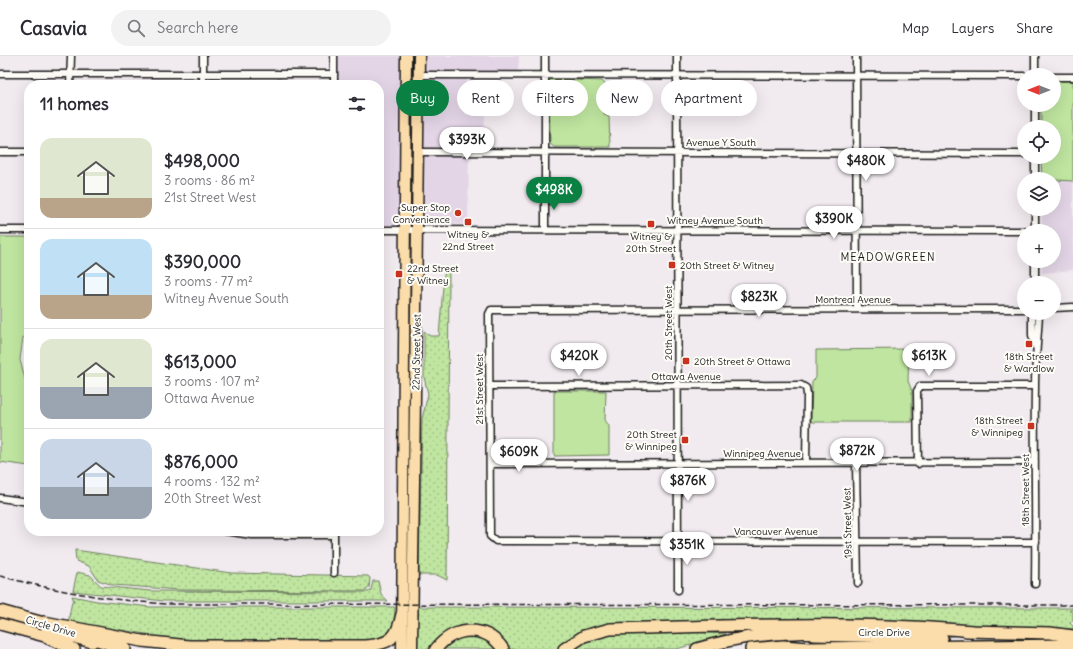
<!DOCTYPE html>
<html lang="en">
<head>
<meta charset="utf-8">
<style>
	:root { --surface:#fff; --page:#f2f2f3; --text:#2b2b33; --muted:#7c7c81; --line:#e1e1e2; --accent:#0b8043 }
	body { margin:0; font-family:Delius,sans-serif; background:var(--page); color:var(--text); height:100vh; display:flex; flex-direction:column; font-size:15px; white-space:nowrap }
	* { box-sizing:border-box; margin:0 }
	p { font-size:13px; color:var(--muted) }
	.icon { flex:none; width:22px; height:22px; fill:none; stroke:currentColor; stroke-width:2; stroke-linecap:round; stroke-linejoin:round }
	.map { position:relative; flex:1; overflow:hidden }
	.panel { position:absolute; left:24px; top:24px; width:360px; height:456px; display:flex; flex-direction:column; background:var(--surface); border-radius:16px; box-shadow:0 4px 16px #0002 }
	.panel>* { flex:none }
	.guide { position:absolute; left:396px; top:24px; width:380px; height:36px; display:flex; gap:8px }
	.needle { width:26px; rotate:270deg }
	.buttons { position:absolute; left:1017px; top:12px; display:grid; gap:8px }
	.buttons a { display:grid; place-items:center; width:44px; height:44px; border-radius:50%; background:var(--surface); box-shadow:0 4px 16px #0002; font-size:20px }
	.price { position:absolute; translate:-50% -34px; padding:0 9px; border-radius:14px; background:#fff; color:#222; font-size:13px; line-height:26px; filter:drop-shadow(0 1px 2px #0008) }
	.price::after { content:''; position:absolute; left:50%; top:24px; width:12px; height:9px; margin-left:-6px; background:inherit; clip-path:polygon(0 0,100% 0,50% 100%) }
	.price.current { background:var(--accent); color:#fff }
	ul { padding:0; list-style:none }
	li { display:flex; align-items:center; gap:12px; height:100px; padding:0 16px }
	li+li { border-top:1px solid var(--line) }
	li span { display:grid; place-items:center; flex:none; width:112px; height:80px; border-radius:12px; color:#555 }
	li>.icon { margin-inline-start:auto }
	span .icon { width:48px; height:48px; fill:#fffc; stroke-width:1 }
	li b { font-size:17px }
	h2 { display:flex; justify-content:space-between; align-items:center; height:48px; padding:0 16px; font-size:17px }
	.chip { padding:0 14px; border-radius:18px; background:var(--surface); box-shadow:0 4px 16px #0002; font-size:14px; line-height:36px }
	.chip.current { background:var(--accent); color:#fff }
	header { display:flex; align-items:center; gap:24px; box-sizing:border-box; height:56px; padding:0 20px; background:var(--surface); border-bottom:1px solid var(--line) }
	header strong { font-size:19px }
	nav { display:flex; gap:22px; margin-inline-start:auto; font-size:14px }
	.search { width:280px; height:36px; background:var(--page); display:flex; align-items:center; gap:10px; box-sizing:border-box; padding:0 14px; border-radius:22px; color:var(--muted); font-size:15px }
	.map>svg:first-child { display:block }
</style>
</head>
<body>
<header>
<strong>Casavia</strong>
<div class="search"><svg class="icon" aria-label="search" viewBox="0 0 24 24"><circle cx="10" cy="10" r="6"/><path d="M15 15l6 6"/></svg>Search here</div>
<nav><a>Map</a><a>Layers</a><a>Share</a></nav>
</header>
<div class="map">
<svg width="1073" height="593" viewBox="0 0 1073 593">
	<defs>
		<pattern id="grass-dots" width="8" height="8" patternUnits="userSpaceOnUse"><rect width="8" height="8" fill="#bfe5a0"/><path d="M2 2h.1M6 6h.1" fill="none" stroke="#a4c489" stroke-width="1.8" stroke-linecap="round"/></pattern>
	</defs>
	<rect width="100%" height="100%" fill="#f1eaef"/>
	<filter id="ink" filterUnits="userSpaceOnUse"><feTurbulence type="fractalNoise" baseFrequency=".025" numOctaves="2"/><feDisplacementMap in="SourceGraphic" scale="8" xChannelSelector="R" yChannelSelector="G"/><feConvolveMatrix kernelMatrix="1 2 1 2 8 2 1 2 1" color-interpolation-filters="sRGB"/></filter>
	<g filter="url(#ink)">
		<!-- built -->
		<path fill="#e3d5e6" d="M333,0H406V173L379,174V29H333Z
			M424,0H519L518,15L467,17L465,58H485L484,92L469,93L468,168H422Z
			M1054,124L1073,125V214L1042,217V205H1054V175H1042V153H1054Z"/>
		<!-- grass -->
		<path fill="url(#grass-dots)" stroke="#6e805e" d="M449,211L447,524L437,519H419L422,363L428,338L424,321V275L430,280H439L444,219Z
			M75,494L231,517L368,520L370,522L369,532L365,535L180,534L113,529L98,524L89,510L76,505Z
			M77,516L90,519L101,530L150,535L368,536L371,534L373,525H378L381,538L388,545H164L73,535Z
			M72,540L97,545L150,551H395C394,570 393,576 376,585L216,587L155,582L152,579L66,565L70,562L69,561L72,545H74Z
			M417,551L1073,552L1069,555H1073V564L1070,567L1073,570V573L820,563L580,577L556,593H509C486,564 452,563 429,593H417L416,560L419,559Z
			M692,576L726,578L677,593H571C607,571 652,577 692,576Z
			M463,580C478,581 486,582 497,593H441Z"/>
		<!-- park -->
		<path fill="#bfe5a0" stroke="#6e805e" d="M549,23L602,25L605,28L604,59L609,61L610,91H554L550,88Z
			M1054,25H1073V125L1042,123L1041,101H1054V71H1041V49H1054Z
			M0,181H29V282L23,281L20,304L29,338V410L0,406Z
			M909,293L908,325L912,335V366H811L812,326L816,322V294Z
			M554,335H606L605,364L609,370V399L554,400Z"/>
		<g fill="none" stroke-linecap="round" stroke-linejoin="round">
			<!-- street casing -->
			<g stroke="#1c1c1c" stroke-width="9">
				<path id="street" d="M203,0V29
					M334,0V29
					M545,0V174
					M677,0L678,534
					M856,0L857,253
					M1035,0V19
					M0,18H334
					M419,19L1024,20
					M1054,21H1073
					M70,29L71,0
					M1035,49V71
					M0,96H29
					M418,96L1024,98
					M1035,123V101
					M1035,153V175
					M0,174H29
					M379,174L1024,175
					M1035,205V227
					M1054,252L1073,251
					M1024,253L491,254L489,258L490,480L496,485L1036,486
					M1032,257V279L1035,290
					M489,330L801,329L806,332L807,338L806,407
					M856,407L858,527
					M490,408L1035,406
					M918,408L917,335L920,330H1035
					M0,442L29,446
					M225,475L251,479H334
					M334,517V477
					M1035,528C1036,462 1034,396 1035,330C1035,305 1038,281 1039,257"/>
			</g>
			<!-- primary casing -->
			<g stroke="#1c1c1c" stroke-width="13">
				<path id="primary" d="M402,593L406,0
					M412,593L419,0"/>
			</g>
			<!-- highway casing -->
			<g stroke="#1c1c1c" stroke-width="14">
				<path id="highway" d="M0,555L51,569
					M44,566L142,585L189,590H365C390,588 397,583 402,558
					M0,568L56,583
					M47,574L92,586
					M966,575L1050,577L1073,580
					M813,579L942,582
					M85,580L125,593
					M48,582L74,593
					M436,593C454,570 486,568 503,593
					M564,593L584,580L610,573C731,570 852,564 973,575
					M697,593C743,579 774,577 821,576
					M751,593L783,590L808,592L1073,589"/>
			</g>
			<!-- street -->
			<use href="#street" stroke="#fdfcf7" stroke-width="6"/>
			<!-- primary -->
			<use href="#primary" stroke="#fbdcab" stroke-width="10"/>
			<!-- highway -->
			<use href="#highway" stroke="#fbdcab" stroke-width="11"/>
			<!-- rail -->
			<path stroke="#1c1c1c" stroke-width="1.5" stroke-dasharray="6 3" stroke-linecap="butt" d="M0,520C55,535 109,544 165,548L1073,549"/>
		</g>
	</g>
	<!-- markers -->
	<g fill="#c8321e" stroke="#fdfcf7" stroke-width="1.5">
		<circle cx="458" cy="157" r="4"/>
		<rect x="464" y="162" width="8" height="8" rx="2"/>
		<rect x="647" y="164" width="8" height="8" rx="2"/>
		<rect x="668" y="205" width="8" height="8" rx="2"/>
		<rect x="395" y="214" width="8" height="8" rx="2"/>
		<rect x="1025" y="284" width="8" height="8" rx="2"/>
		<rect x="682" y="301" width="8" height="8" rx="2"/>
		<rect x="1027" y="366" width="8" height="8" rx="2"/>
		<rect x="681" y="380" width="8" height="8" rx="2"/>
	</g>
	<g text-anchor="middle" stroke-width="4" stroke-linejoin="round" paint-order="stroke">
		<!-- street labels -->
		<g font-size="10" fill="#1c1c1c" stroke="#fdfcf7">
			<text x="721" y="90">Avenue Y South</text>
			<text x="715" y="168">Witney Avenue South</text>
			<text x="853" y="247">Montreal Avenue</text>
			<text transform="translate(668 267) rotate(-90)" y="4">20th Street West</text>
			<text transform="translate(416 296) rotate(-89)" y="4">22nd Street West</text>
			<text x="686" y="324">Ottawa Avenue</text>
			<text transform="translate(479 333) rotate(-90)" y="4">21st Street West</text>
			<text x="762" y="401">Winnipeg Avenue</text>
			<text transform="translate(1025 434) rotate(-90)" y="4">18th Street West</text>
			<text transform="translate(847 467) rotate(-91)" y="4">19st Street West</text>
			<text x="776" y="479">Vancouver Avenue</text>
			<text transform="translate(51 570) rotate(16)" y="4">Circle Drive</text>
			<text x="884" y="580">Circle Drive</text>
		</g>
		<!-- poi labels -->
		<g font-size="10" fill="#1c1c1c" stroke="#fdfcf7" text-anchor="end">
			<text x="450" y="155">Super Stop<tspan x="450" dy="12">Convenience</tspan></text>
			<text x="468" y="182" text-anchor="middle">Witney &amp;<tspan x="468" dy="12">22nd Street</tspan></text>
			<text x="651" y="184" text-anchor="middle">Witney &amp;<tspan x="651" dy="12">20th Street</tspan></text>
			<text x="680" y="213" text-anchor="start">20th Street &amp; Witney</text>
			<text x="407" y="216" text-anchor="start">22nd Street<tspan x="407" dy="12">&amp; Witney</tspan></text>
			<text x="1029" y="304" text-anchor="middle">18th Street<tspan x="1029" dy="12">&amp; Wardlow</tspan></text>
			<text x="694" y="309" text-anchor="start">20th Street &amp; Ottawa</text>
			<text x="1023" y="368">18th Street<tspan x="1023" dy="12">&amp; Winnipeg</tspan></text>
			<text x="677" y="382">20th Street<tspan x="677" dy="12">&amp; Winnipeg</tspan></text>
		</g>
		<!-- neighbourhood labels -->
		<g font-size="11" letter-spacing="1" fill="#1c1c1c" stroke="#fdfcf7">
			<text x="888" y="205">MEADOWGREEN</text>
		</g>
	</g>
</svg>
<div class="buttons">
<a><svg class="needle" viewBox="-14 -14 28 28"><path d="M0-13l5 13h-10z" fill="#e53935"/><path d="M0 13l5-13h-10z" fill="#7c7c81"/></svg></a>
<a><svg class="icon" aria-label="locate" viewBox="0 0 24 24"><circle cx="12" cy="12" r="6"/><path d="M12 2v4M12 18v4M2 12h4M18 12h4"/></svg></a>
<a><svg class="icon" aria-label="layers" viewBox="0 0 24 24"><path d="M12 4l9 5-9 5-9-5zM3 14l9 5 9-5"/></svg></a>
<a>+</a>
<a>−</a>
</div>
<b class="price" style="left:467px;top:105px">$393K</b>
<b class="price" style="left:866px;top:126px">$480K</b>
<b class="price current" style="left:554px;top:155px">$498K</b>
<b class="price" style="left:834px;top:184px">$390K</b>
<b class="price" style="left:759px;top:262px">$823K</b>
<b class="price" style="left:579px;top:321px">$420K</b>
<b class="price" style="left:929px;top:321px">$613K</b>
<b class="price" style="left:857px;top:416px">$872K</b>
<b class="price" style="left:519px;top:417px">$609K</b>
<b class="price" style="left:688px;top:446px">$876K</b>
<b class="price" style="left:687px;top:510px">$351K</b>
<div class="guide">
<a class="chip current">Buy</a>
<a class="chip">Rent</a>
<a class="chip">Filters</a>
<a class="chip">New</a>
<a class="chip">Apartment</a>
</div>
<section class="panel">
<h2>11 homes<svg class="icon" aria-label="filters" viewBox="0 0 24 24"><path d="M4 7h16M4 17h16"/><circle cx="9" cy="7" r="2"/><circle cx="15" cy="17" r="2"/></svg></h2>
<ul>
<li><span style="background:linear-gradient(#dfe7d0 75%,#b9a48a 0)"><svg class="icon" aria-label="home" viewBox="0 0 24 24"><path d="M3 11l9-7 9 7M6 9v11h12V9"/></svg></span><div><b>$498,000</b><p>3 rooms · 86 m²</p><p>21st Street West</p></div></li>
<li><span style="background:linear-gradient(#bfe0f5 70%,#b9a48a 0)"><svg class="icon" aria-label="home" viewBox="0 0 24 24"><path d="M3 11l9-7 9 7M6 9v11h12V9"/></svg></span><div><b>$390,000</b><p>3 rooms · 77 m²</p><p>Witney Avenue South</p></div></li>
<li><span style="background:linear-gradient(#dfe7d0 60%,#9aa5b1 0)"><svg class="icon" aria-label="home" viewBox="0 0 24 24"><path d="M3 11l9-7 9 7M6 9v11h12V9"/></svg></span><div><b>$613,000</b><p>3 rooms · 107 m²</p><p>Ottawa Avenue</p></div></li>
<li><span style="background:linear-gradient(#c9d6e8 60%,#9aa5b1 0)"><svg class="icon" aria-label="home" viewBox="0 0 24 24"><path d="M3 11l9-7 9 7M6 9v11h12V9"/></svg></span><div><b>$876,000</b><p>4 rooms · 132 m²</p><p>20th Street West</p></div></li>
</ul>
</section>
</div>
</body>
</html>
